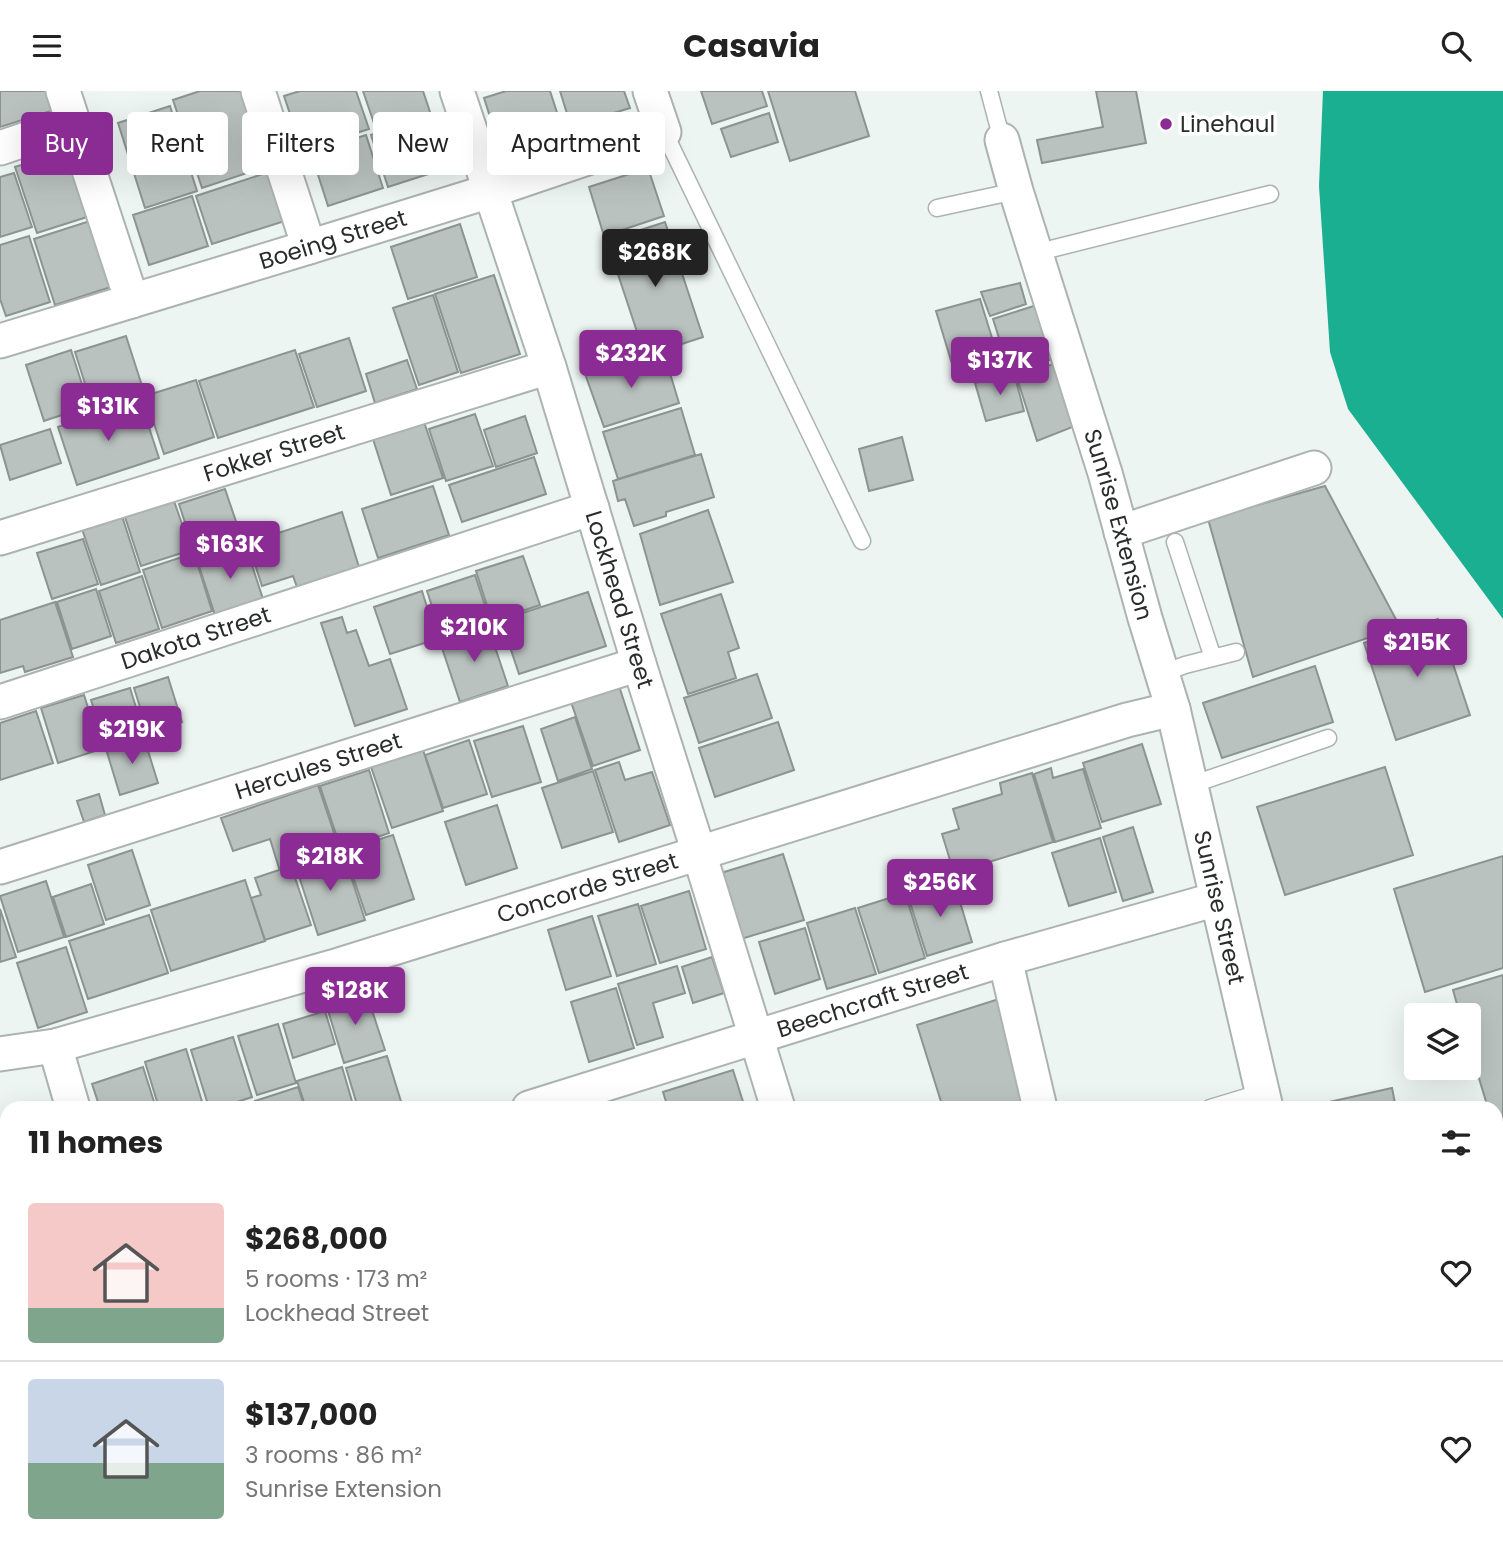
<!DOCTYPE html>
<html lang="en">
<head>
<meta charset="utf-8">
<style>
	:root { --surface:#fff; --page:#f6f6f6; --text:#222; --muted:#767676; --line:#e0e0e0; --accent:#8b2c95 }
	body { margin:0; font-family:Poppins,sans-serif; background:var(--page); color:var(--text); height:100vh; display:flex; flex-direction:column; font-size:26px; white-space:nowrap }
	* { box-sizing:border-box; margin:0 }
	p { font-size:23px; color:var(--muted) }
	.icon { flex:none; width:38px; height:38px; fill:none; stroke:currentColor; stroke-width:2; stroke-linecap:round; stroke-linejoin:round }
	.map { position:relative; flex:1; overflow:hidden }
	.drawer { position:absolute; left:0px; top:1010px; width:1503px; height:450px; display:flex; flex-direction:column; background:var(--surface); border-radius:21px 21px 0 0; box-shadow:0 7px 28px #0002 }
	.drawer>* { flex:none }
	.top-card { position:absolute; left:21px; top:21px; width:700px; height:63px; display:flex; gap:14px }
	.controls { position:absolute; left:1404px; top:912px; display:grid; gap:14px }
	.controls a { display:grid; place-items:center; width:77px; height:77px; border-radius:7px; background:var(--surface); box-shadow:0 7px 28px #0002; font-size:35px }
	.price { position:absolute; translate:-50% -60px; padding:0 16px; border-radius:7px; background:var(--accent); color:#fff; font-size:23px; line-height:46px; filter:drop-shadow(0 2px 4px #0008) }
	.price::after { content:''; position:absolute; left:50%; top:42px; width:21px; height:16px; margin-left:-10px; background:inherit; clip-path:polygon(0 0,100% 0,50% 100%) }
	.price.selected { background:#222; color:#fff }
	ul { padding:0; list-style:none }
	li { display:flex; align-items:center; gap:21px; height:175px; padding:0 28px }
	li+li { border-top:2px solid var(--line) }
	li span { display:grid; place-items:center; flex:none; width:196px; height:140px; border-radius:7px; color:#555 }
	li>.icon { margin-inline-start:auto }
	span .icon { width:84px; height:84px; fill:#fffc; stroke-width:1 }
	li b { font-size:30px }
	h2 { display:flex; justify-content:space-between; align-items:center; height:84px; padding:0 28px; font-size:30px }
	.tag { padding:0 24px; border-radius:7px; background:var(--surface); box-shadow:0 7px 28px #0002; font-size:24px; line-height:63px }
	.tag.selected { background:var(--accent); color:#fff }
	header { display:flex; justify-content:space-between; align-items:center; height:91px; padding:0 28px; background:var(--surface); font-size:32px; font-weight:700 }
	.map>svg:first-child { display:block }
</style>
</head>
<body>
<header><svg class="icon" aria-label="menu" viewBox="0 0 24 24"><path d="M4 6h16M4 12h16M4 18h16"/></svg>Casavia<svg class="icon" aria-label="search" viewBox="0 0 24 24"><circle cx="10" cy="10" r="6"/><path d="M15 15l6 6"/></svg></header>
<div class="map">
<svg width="1503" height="1459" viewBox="0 0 1503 1459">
	<rect width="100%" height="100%" fill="#edf5f2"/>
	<!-- built -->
	<path fill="#daebe5" d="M1503,1072V1187L1496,1188V1074Z
		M1503,1313V1459H1426L1424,1453L1496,1452V1314Z"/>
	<!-- water -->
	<path fill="#1aaf91" d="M1323,0H1503V528L1348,318L1330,261L1319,95Z"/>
	<!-- building -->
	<path fill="#bac2bf" stroke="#8c9491" stroke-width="2" d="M0,0H48L54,19L0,36Z
		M200,0H241L265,76L202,97L173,9Z
		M300,0H356L369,38L302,59L284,5Z
		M363,0H423L431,24L377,41Z
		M506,0H550L565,46L503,66L484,7Z
		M560,0H624L630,17L604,25L607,34L574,45Z
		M701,0H762L767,15L712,33Z
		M768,0H855L869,45L790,70Z
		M1096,0H1136L1146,52L1042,72L1037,49L1103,36Z
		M170,15L197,100L145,117L118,32Z
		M769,22L778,51L731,66L721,38Z
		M433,24L450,76L388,96L371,44Z
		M366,44L383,97L328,115L311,62Z
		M69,59L90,125L37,142L15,76Z
		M648,77L664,125L604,145L589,96Z
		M278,78L294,127L212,153L196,105Z
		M14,82L32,136L0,146V86Z
		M192,105L208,155L149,174L133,124Z
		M93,129L114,195L55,214L34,148Z
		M665,131L703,246L645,265L607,150Z
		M460,133L477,186L408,208L391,156Z
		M29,145L50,211L6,225L0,208V154Z
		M494,184L520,263L461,282L435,203Z
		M1020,192L1026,213L990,225L981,201Z
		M433,204L458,281L419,294L393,217Z
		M980,208L1001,276L956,286L936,220Z
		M1040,213L1055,267L1010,282L993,228Z
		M126,245L144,301L93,318L75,261Z
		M349,247L366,300L317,316L299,263Z
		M71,259L89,315L44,330L26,274Z
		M295,259L314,316L218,347L199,290Z
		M407,269L417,298L375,312L366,283Z
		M666,269L679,312L604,336L583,277Z
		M1061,271L1080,333L1037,350L1016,284Z
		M1010,282H1014L1024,320L986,330L975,292Z
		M196,289L214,346L164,363L145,305Z
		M140,309L159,367L77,394L58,336Z
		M681,317L695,364L618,388L603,341Z
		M475,323L493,375L446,390L429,338Z
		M525,325L537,362L496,376L484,339Z
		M423,328L443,387L391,404L372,345Z
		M50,338L61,372L10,389L0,354Z
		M902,346L913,389L869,400L859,358Z
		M701,363L714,406L666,421V425L634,435L625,408L618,410L613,390Z
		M534,366L546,403L462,431L449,394Z
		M433,395L449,444L378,467L362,418Z
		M1325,395L1400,536L1253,586L1208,428Z
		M225,398L243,451L196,466L179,413Z
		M174,410L191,459L141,475L125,426Z
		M708,419L733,491L660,514L640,443Z
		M342,421L359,476L297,496L293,485L262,495L248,452Z
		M122,425L140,481L101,494L82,438Z
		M83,448L98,493L52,508L37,462Z
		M245,453L264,511L216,527L197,469Z
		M194,462L212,520L162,537L143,479Z
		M523,465L540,514L492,530L476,480Z
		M475,484L490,530L442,546L427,500Z
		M142,485L159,538L116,552L99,500Z
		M96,498L111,545L72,558L57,511Z
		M422,500L437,548L390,563L374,516Z
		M588,501L606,555L519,583L501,529Z
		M721,503L739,557L728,561L736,587L688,603L661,523Z
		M55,511L73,566L25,581L23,575L0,582V529Z
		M342,526L347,542L356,539L369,575L390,568L407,618L355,635L321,532Z
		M1438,528L1470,624L1396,649L1364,552Z
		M488,535L508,595L460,611L440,551Z
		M1315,575L1333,631L1222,667L1203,612Z
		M757,583L772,627L699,652L684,607Z
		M168,586L182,631L148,641L134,597Z
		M619,595L640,659L593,675L571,611Z
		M130,597L144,642L105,654L91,609Z
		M84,604L101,658L58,672L41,617Z
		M36,620L53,672L0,689V632Z
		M575,626L592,678L558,690L541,638Z
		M778,631L794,679L715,706L699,657Z
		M523,635L541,691L492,706L474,650Z
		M144,647L158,692L120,704L106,658Z
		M469,649L487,703L443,717L425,664Z
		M1142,653L1161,713L1102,731L1083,672Z
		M423,659L443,720L392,737L371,676Z
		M619,671L625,689L652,681L670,734L619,751L595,679Z
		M1385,676L1413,764L1285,804L1257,716Z
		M1051,677L1053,687L1083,678L1101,737L1055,751L1034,683Z
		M369,679L389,742L341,758L320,695Z
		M593,680L613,741L562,757L542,697Z
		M1032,682L1053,751L954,782L942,743L959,738L953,718L1002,703L1000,692Z
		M318,694L339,757L279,777L270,748L233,760L221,727Z
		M99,703L105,724L84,731L77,710Z
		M497,714L517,777L466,794L445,731Z
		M1133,736L1153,801L1123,810L1103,746Z
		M393,744L414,808L366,824L344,759Z
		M1100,747L1116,801L1069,815L1052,762Z
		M132,759L150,814L106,829L88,774Z
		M343,761L365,829L318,844L296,776Z
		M783,763L804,829L741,848L721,782Z
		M1503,765V877L1425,901L1394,798Z
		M291,775L311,834L265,849L251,807L261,804L255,787Z
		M245,789L265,850L171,880L151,819Z
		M46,790L64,846L18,861L0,805Z
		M954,791L972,851L927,865L908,805Z
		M91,793L104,833L66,846L53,806Z
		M689,800L706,858L660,872L641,815Z
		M905,802L925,867L879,882L858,817Z
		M638,813L656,873L617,885L598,825Z
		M855,817L876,883L827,898L807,832Z
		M0,818L16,866L0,871Z
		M149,824L168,882L88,908L69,850Z
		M592,825L611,885L566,899L548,839Z
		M805,837L820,888L775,903L759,851Z
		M66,856L87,921L38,937L17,872Z
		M712,866L724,902L693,912L682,876Z
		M677,875L685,902L653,912L663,946L637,954L618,893Z
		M1503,884V1067L1496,1044V1017H1488L1468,951V924H1460L1453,899Z
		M616,897L634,957L589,971L571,911Z
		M366,901L385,959L344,972L326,913Z
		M1002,907L1034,1007L1004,1017H943L917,934Z
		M325,920L335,953L293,967L283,933Z
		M278,933L296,992L257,1004L238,945Z
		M233,946L252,1006L219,1017H209L191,959Z
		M186,958L204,1017H159L145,971Z
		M387,965L403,1017H358L346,977Z
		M143,976L156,1017H100L92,993Z
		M342,976L354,1017H306L297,990Z
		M733,979L745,1017H668L663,1001Z
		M298,996L305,1017H257L255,1010Z
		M1392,997L1396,1017H1330L1329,1011Z
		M1503,1191V1270L1496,1272V1193Z
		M7,1404V1429L0,1431V1405Z
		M7,1439V1452L30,1453L9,1459H0V1441Z
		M273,1452H379L361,1459H277Z
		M410,1452H419L421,1459H390Z
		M461,1452H553L554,1455L543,1459H464Z
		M570,1452H605L589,1459H572Z
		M611,1452H630L632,1459H596Z
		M633,1452H670L673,1459H636Z
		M854,1452H945L947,1459H834Z
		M1012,1452H1086L1089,1459H1014Z"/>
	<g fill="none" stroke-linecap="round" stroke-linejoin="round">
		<!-- lane casing -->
		<g stroke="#acb3b1" stroke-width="19">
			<path id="lane" d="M989,0L1002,49
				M664,41L862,450
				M937,117L1016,100
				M1035,162L1270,103
				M1175,451L1213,567
				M1163,582L1185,574L1236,561
				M1191,694L1328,647
				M1210,1017L1263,1001
				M1496,1161L1503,1159"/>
		</g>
		<!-- street casing -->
		<g stroke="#acb3b1" stroke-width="37">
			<g id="street">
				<path d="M63,0L132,210"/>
				<path d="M258,0L309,156"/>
				<path id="s1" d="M457,0L549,276L639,573L699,762L778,1017"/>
				<path id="s2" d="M1002,49L1016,100L1105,382L1145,527L1173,618L1266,1017"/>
				<path d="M0,57L74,32"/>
				<path id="s3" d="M0,250L309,156L490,100L664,41L650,0"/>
				<path d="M1121,441L1314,377"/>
				<path id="s4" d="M0,447L549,276"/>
				<path id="s5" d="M0,611L592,417"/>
				<path id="s6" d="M0,776L639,573"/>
				<path d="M1005,868L1040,1017"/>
				<path d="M55,955L73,1017"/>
				<path id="s7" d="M0,963L55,955L339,874L1127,629L1173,618"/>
				<path id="s8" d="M529,1017L1005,868L1217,808"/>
				<path d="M183,1452L187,1459"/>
				<path d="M435,1452L438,1459"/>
				<path d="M697,1452L699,1459"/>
				<path d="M970,1452L972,1459"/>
				<path d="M1376,1452L1378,1459"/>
				<path d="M47,1459L75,1452"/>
			</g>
		</g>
		<!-- lane -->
		<use href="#lane" stroke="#fff" stroke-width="16"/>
		<!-- street -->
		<use href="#street" stroke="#fff" stroke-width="33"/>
	</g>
	<!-- markers -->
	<circle fill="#8b2c95" stroke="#fff" stroke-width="2.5" cx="1166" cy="33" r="7"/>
	<g text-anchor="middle" stroke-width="7" stroke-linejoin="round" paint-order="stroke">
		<!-- poi labels -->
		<g font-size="23" fill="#292c2b" stroke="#fff" text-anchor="start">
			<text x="1180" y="41">Linehaul</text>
		</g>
		<!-- street labels -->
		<g font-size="23" fill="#292c2b" stroke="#fff">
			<text dy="8" stroke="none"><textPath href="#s3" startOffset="348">Boeing Street</textPath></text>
			<text dy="8" stroke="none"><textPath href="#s4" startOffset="287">Fokker Street</textPath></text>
			<text dy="8" stroke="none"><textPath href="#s2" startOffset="402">Sunrise Extension</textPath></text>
			<text dy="8" stroke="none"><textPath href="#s1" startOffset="534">Lockhead Street</textPath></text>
			<text dy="8" stroke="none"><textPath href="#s5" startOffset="206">Dakota Street</textPath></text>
			<text dy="8" stroke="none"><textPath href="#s6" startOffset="334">Hercules Street</textPath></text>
			<text dy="8" stroke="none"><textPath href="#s7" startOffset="611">Concorde Street</textPath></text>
			<text dy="8" stroke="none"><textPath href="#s2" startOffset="798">Sunrise Street</textPath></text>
			<text dy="8" stroke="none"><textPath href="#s8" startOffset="360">Beechcraft Street</textPath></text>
		</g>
	</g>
</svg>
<div class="controls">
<a><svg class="icon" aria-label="layers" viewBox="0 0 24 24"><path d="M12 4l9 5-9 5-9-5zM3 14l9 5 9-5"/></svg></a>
</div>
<b class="price selected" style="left:655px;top:198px">$268K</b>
<b class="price" style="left:631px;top:299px">$232K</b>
<b class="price" style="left:1000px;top:306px">$137K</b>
<b class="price" style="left:108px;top:352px">$131K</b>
<b class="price" style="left:230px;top:490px">$163K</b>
<b class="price" style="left:474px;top:573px">$210K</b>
<b class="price" style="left:1417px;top:588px">$215K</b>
<b class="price" style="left:132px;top:675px">$219K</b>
<b class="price" style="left:330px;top:802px">$218K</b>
<b class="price" style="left:940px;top:828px">$256K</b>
<b class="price" style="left:355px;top:936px">$128K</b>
<div class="top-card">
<a class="tag selected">Buy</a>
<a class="tag">Rent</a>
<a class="tag">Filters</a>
<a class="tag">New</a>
<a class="tag">Apartment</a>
</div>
<section class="drawer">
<h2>11 homes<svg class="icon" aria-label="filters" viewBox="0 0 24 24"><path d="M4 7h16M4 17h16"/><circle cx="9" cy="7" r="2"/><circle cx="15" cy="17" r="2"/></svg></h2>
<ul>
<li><span style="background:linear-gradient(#f6c9c9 75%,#7fa58c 0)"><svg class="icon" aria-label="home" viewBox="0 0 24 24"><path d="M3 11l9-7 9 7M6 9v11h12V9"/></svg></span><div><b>$268,000</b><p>5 rooms · 173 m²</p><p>Lockhead Street</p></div><svg class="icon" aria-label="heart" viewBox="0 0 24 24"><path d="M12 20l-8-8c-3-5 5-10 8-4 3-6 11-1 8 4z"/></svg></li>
<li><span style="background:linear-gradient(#c9d6e8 60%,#7fa58c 0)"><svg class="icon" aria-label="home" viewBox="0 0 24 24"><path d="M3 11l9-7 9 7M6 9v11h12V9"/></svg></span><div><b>$137,000</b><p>3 rooms · 86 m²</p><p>Sunrise Extension</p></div><svg class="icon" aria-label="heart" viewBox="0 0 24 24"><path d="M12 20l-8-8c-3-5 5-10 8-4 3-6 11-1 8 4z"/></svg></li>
</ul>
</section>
</div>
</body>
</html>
